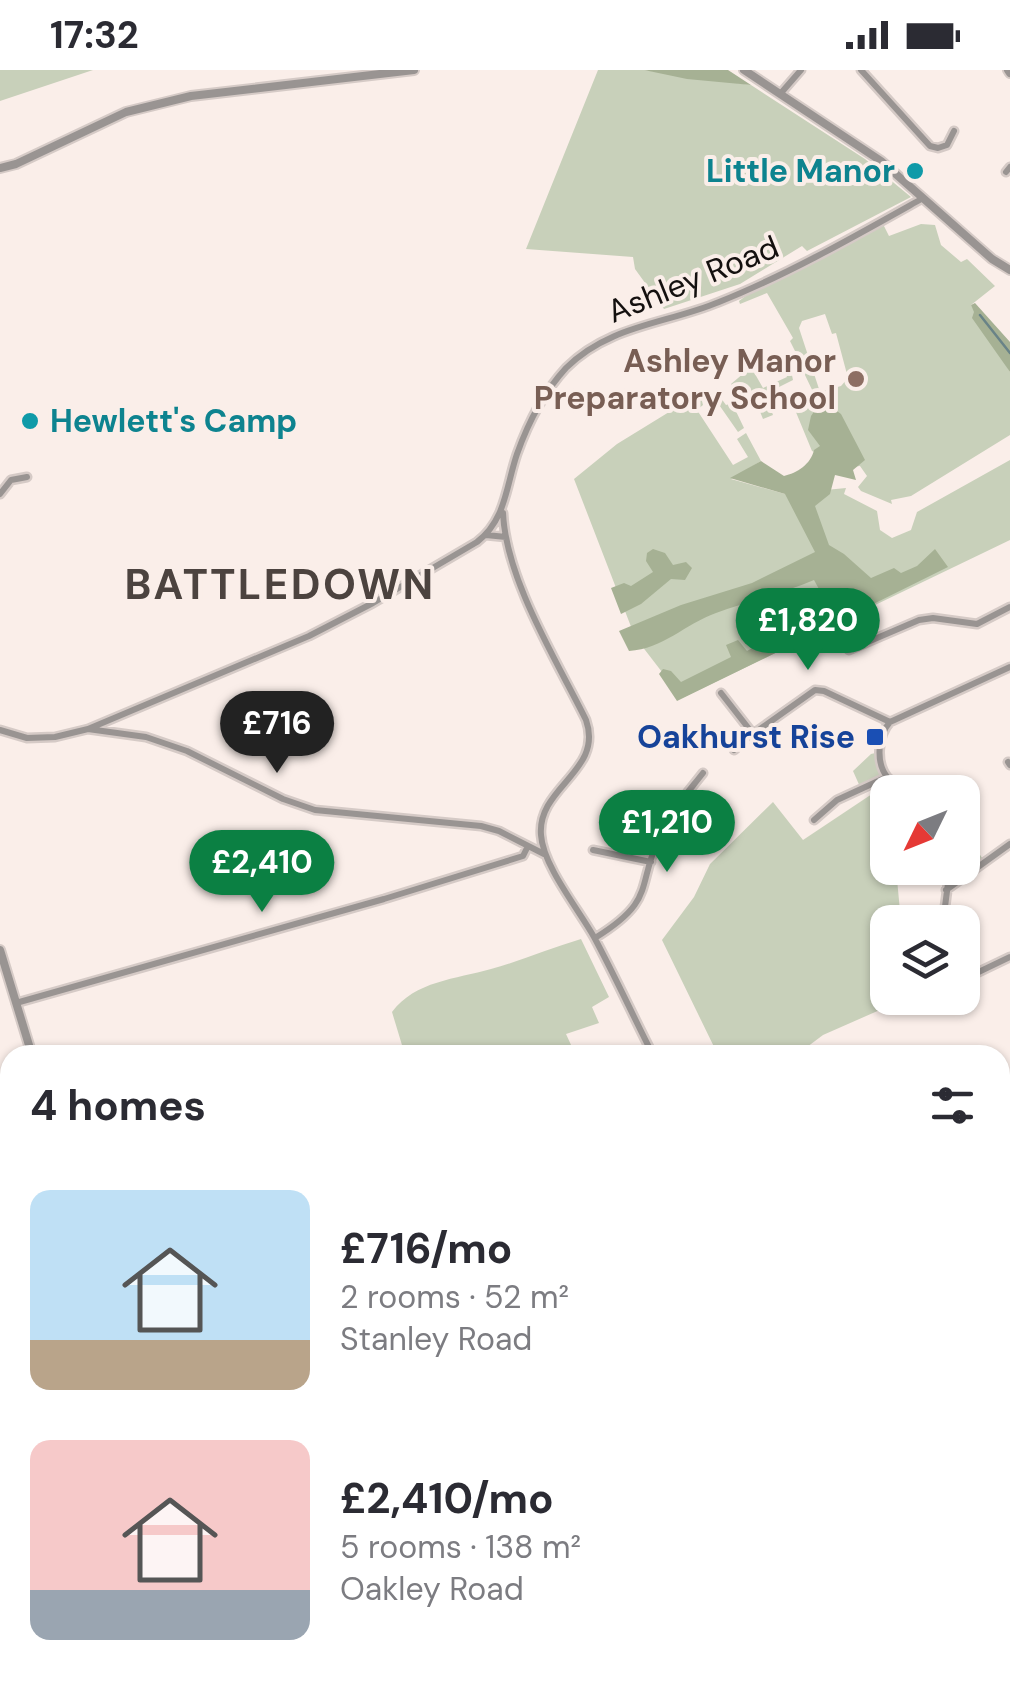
<!DOCTYPE html>
<html lang="en">
<head>
<meta charset="utf-8">
<style>
	:root { --surface:#fff; --page:#f7f7f7; --text:#2b2b33; --muted:#7c7c81; --accent:#0b8043 }
	body { margin:0; font-family:"DM Sans",sans-serif; background:var(--page); color:var(--text); height:100vh; display:flex; flex-direction:column; font-size:38px; white-space:nowrap }
	* { box-sizing:border-box; margin:0 }
	p { font-size:32px; color:var(--muted) }
	.icon { flex:none; width:55px; height:55px; fill:none; stroke:currentColor; stroke-width:2; stroke-linecap:round; stroke-linejoin:round }
	.map { position:relative; flex:1; overflow:hidden }
	.details { position:absolute; left:0px; top:975px; width:1010px; height:642px; display:flex; flex-direction:column; background:var(--surface); border-radius:30px 30px 0 0; box-shadow:0 2px 8px #0004 }
	.details>* { flex:none }
	.needle { width:65px; rotate:227deg }
	.fabs { position:absolute; left:870px; top:705px; display:grid; gap:20px }
	.fabs a { display:grid; place-items:center; width:110px; height:110px; border-radius:20px; background:var(--surface); box-shadow:0 2px 8px #0004; font-size:50px }
	.price { position:absolute; translate:-50% -85px; padding:0 22px; border-radius:35px; background:var(--accent); color:#fff; font-size:32px; line-height:65px; filter:drop-shadow(0 2px 5px #0008) }
	.price::after { content:''; position:absolute; left:50%; top:60px; width:30px; height:22px; margin-left:-15px; background:inherit; clip-path:polygon(0 0,100% 0,50% 100%) }
	.price.selected { background:#222; color:#fff }
	ul { padding:0; list-style:none }
	li { display:flex; align-items:center; gap:30px; height:250px; padding:0 30px }
	li span { display:grid; place-items:center; flex:none; width:280px; height:200px; border-radius:20px; color:#555 }
	li>.icon { margin-inline-start:auto }
	span .icon { width:120px; height:120px; fill:#fffc; stroke-width:1 }
	li b { font-size:42px }
	h2 { display:flex; justify-content:space-between; align-items:center; height:120px; padding:0 30px; font-size:42px }
	.status { display:flex; justify-content:space-between; align-items:center; height:70px; padding:0 50px; background:var(--surface); direction:ltr }
	.status svg { height:28px; fill:currentColor }
	.map>svg:first-child { display:block }
</style>
</head>
<body>
<div class="status"><b>17:32</b><svg viewBox="0 0 49 12"><path d="M0 12V9h3v3zM5 12V6h3v6zM10 12V3h3v9zM15 12V0h3v12zM26 1h20v11H26zM47 4h2v5h-2z"/></svg></div>
<div class="map">
<svg width="1010" height="1617" viewBox="0 0 1010 1617">
	<rect width="100%" height="100%" fill="#faeee9"/>
	<!-- green -->
	<path fill="#c8d0ba" fill-rule="evenodd" d="M0,0H93L0,31Z
		M598,0H644L751,15L865,89L911,127L807,181L802,176L740,214L664,239L635,199L633,187L526,179Z
		M882,152L889,166L921,154L935,155L941,175L961,192L967,189L995,216L971,235L1010,302V365L911,426L891,430L892,434L861,421L858,417L867,406L860,396L851,397L812,381L793,335L816,328L804,303L798,305L794,291L798,287L790,271L793,268L767,223L740,234L739,231L747,225L746,221ZM825,244L832,264L836,263L848,308L841,316L820,322L799,258L802,251Z
		M790,296L793,310L765,324L773,345L763,349L750,317L735,322L731,314L751,297L763,318L787,307L785,302Z
		M715,320L726,335L732,333L744,358L738,362L715,329L709,333L707,328Z
		M700,323L703,335L697,340L733,395L748,387L737,369L746,363L761,391L731,409L785,424L846,418L844,424L877,441L880,460L892,468L911,460L917,442L1010,390V470L682,628L635,567L574,409L617,374Z
		M880,682L883,700L910,722H898L889,718L876,722L887,752L888,798H896L901,852H888V928H907L823,965L807,977L780,985H718L662,870L694,827L710,794L773,732L803,770L875,722L872,714L861,719L853,701L871,684Z
		M963,780L978,782L985,792L946,820L950,798H962Z
		M581,869L609,927L592,937L599,953L566,964L572,977L568,978L570,985H405L392,942C415,911 456,909 491,899C521,891 550,878 581,869Z"/>
	<!-- forest -->
	<path fill="#a6b194" d="M644,0H728L751,15L687,9Z
		M975,233L1010,272V302L972,248L974,242L971,235Z
		M822,330L841,344L865,390L853,400L856,410L835,405L830,424L815,436L829,475L844,484L871,508L894,498L901,503L917,496L935,479L948,497L837,552L814,510C781,524 748,531 716,543C685,554 663,579 629,581L619,561L681,535L752,513L815,482L785,424L730,408L761,391L784,406C797,403 811,394 814,380L820,376L808,360L811,346Z
		M653,479L665,483L673,495L686,492L692,498L685,510L671,509L641,534L621,544L611,518L624,513L631,516L653,502L646,491L647,483Z
		M796,542L808,567L677,631L659,604L663,599L671,601L681,612L731,587L726,575L738,570L747,581L780,563L781,546Z"/>
	<g fill="none" stroke-linecap="round" stroke-linejoin="round">
		<!-- stream -->
		<path stroke="#698387" stroke-width="2.5" d="M980,245L1010,283"/>
		<!-- minor casing -->
		<g stroke="#d5cac6" stroke-width="11">
			<path id="minor" d="M861,0L930,76L938,78L947,75L954,61
				M781,23L801,0
				M1006,102L1010,97
				M0,424L11,410L27,407
				M503,443C506,510 557,591 586,650C604,701 537,717 541,765C543,796 579,840 594,867C615,906 633,946 653,985
				M486,465L506,467
				M849,580L919,550L933,548L977,554L1010,537
				M721,623L753,664L815,620L824,621L890,652
				M88,659L309,566L373,533L477,472C506,450 506,416 517,384C528,353 544,322 566,298C609,255 666,254 719,232C789,204 857,165 923,128
				M0,660L27,668L55,667L88,659L146,667L187,681L283,729L315,740L481,756L499,761L544,784
				M734,680L753,664
				M1008,692L1010,695
				M910,722C903,718 894,714 888,708C875,693 878,665 890,652L1010,597
				M814,750L837,730L887,707
				M593,780L651,792
				M946,820L1010,774
				M943,852L950,798
				M595,868C658,829 635,817 662,760C672,740 689,721 703,703
				M962,910L1010,887
				M936,932L937,928
				M16,933L384,829L523,786L527,778
				M0,1279L10,1282
				M1000,1353L1002,1375
				M0,1379L10,1393
				M0,1409L10,1402
				M1000,1498L1010,1497
				M0,1511L10,1505
				M1000,1596H1010
				M0,1602L10,1598
				M431,1608L434,1617
				M507,1608L510,1617
				M658,1608L662,1617
				M740,1608L742,1617
				M796,1608L798,1617
				M857,1608L859,1617
				M941,1608L942,1617"/>
		</g>
		<!-- tertiary casing -->
		<g stroke="#d5cac6" stroke-width="12">
			<path id="tertiary" d="M744,0L881,91L992,189L1010,200
				M1008,0L1010,3
				M0,98L16,94L126,42L191,26L414,0
				M0,880L32,985
				M395,1608L412,1617
				M247,1617L251,1608"/>
		</g>
		<!-- secondary casing -->
		<g stroke="#d5cac6" stroke-width="14">
			<path id="secondary" d="M0,1172H10
				M1000,1189L1010,1190"/>
		</g>
		<!-- minor -->
		<use href="#minor" stroke="#999492" stroke-width="6"/>
		<!-- tertiary -->
		<use href="#tertiary" stroke="#999492" stroke-width="8"/>
		<!-- secondary -->
		<use href="#secondary" stroke="#6f6865" stroke-width="9"/>
	</g>
	<!-- markers -->
	<g fill="#0f9aa8" stroke="#faeee9" stroke-width="4">
		<circle cx="915" cy="101" r="10"/>
		<circle cx="30" cy="351" r="10"/>
	</g>
	<circle fill="#8d6e63" stroke="#faeee9" stroke-width="4" cx="856" cy="309" r="10"/>
	<rect fill="#1a4fb4" stroke="#faeee9" stroke-width="4" x="865" y="657" width="20" height="20" rx="5"/>
	<g text-anchor="middle" stroke-width="8" stroke-linejoin="round" paint-order="stroke">
		<!-- culture labels -->
		<g font-size="32" font-weight="bold" fill="#0d838f" stroke="#faeee9" text-anchor="end">
			<text x="895" y="112">Little Manor</text>
			<text x="50" y="362" text-anchor="start">Hewlett's Camp</text>
		</g>
		<!-- street labels -->
		<g font-size="32" fill="#14100f" stroke="#faeee9">
			<text transform="translate(693 209) rotate(-22)" y="11">Ashley Road</text>
		</g>
		<!-- education labels -->
		<g font-size="32" font-weight="bold" fill="#785e54" stroke="#faeee9" text-anchor="end">
			<text x="836" y="302">Ashley Manor<tspan x="836" dy="37">Preparatory School</tspan></text>
		</g>
		<!-- transit labels -->
		<g font-size="32" font-weight="bold" fill="#164399" stroke="#faeee9" text-anchor="end">
			<text x="855" y="678">Oakhurst Rise</text>
		</g>
		<!-- district labels -->
		<g font-size="42" font-weight="bold" letter-spacing="2.5" fill="#4c433f" stroke="#faeee9">
			<text x="280" y="529">BATTLEDOWN</text>
		</g>
	</g>
</svg>
<div class="fabs">
<a><svg class="needle" viewBox="-14 -14 28 28"><path d="M0-13l5 13h-10z" fill="#e53935"/><path d="M0 13l5-13h-10z" fill="#7c7c81"/></svg></a>
<a><svg class="icon" aria-label="layers" viewBox="0 0 24 24"><path d="M12 4l9 5-9 5-9-5zM3 14l9 5 9-5"/></svg></a>
</div>
<b class="price" style="left:808px;top:603px">£1,820</b>
<b class="price selected" style="left:277px;top:706px">£716</b>
<b class="price" style="left:667px;top:805px">£1,210</b>
<b class="price" style="left:262px;top:845px">£2,410</b>
<section class="details">
<h2>4 homes<svg class="icon" aria-label="filters" viewBox="0 0 24 24"><path d="M4 7h16M4 17h16"/><circle cx="9" cy="7" r="2"/><circle cx="15" cy="17" r="2"/></svg></h2>
<ul>
<li><span style="background:linear-gradient(#bfe0f5 75%,#b9a48a 0)"><svg class="icon" aria-label="home" viewBox="0 0 24 24"><path d="M3 11l9-7 9 7M6 9v11h12V9"/></svg></span><div><b>£716/mo</b><p>2 rooms · 52 m²</p><p>Stanley Road</p></div></li>
<li><span style="background:linear-gradient(#f6c9c9 75%,#9aa5b1 0)"><svg class="icon" aria-label="home" viewBox="0 0 24 24"><path d="M3 11l9-7 9 7M6 9v11h12V9"/></svg></span><div><b>£2,410/mo</b><p>5 rooms · 138 m²</p><p>Oakley Road</p></div></li>
</ul>
</section>
</div>
</body>
</html>
